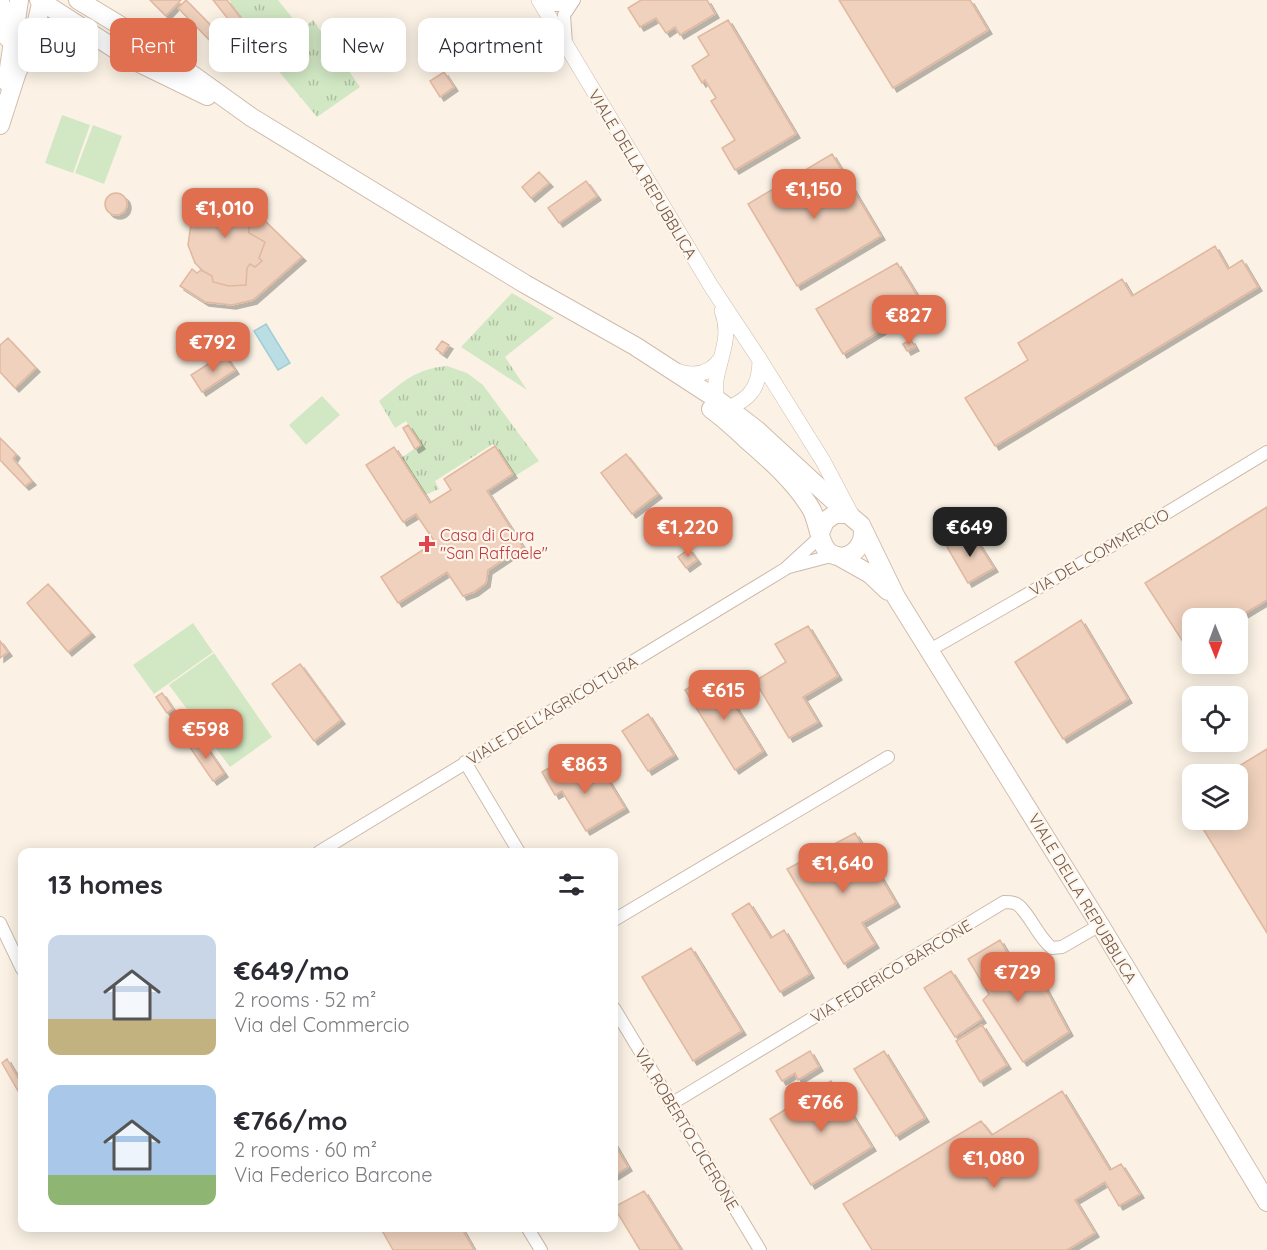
<!DOCTYPE html>
<html lang="en">
<head>
<meta charset="utf-8">
<style>
	:root { --surface:#fff; --page:#f7f7f7; --text:#2b2b33; --muted:#7c7c81; --accent:#e06f4f }
	body { margin:0; font-family:Quicksand,sans-serif; background:var(--page); color:var(--text); height:100vh; display:flex; flex-direction:column; font-size:22px; white-space:nowrap }
	* { box-sizing:border-box; margin:0 }
	p { font-size:20px; color:var(--muted) }
	.icon { flex:none; width:33px; height:33px; fill:none; stroke:currentColor; stroke-width:2; stroke-linecap:round; stroke-linejoin:round }
	.map { position:relative; flex:1; overflow:hidden }
	.drawer { position:absolute; left:18px; top:848px; width:600px; height:384px; display:flex; flex-direction:column; background:var(--surface); border-radius:12px; box-shadow:0 3px 15px #0003 }
	.drawer>* { flex:none }
	.guide { position:absolute; left:18px; top:18px; width:600px; height:54px; display:flex; gap:12px }
	.needle { width:39px; rotate:179deg }
	.controls { position:absolute; left:1182px; top:608px; display:grid; gap:12px }
	.controls a { display:grid; place-items:center; width:66px; height:66px; border-radius:12px; background:var(--surface); box-shadow:0 3px 15px #0003; font-size:30px }
	.price { position:absolute; translate:-50% -51px; padding:0 14px; border-radius:12px; background:var(--accent); color:#fff; font-size:20px; line-height:39px; filter:drop-shadow(0 2px 3px #0008) }
	.price::after { content:''; position:absolute; left:50%; top:36px; width:18px; height:14px; margin-left:-9px; background:inherit; clip-path:polygon(0 0,100% 0,50% 100%) }
	.price.selected { background:#222; color:#fff }
	ul { padding:0; list-style:none }
	li { display:flex; align-items:center; gap:18px; height:150px; padding:0 30px }
	li span { display:grid; place-items:center; flex:none; width:168px; height:120px; border-radius:12px; color:#555 }
	li>.icon { margin-inline-start:auto }
	span .icon { width:72px; height:72px; fill:#fffc; stroke-width:1 }
	li b { font-size:26px }
	h2 { display:flex; justify-content:space-between; align-items:center; height:72px; padding:0 30px; font-size:26px }
	.chip { padding:0 21px; border-radius:12px; background:var(--surface); box-shadow:0 3px 15px #0003; font-size:21px; line-height:54px }
	.chip.selected { background:var(--accent); color:#fff }
	.map>svg:first-child { display:block }
</style>
</head>
<body>
<div class="map">
<svg width="1267" height="1250" viewBox="0 0 1267 1250">
	<defs>
		<pattern id="grass-tufts" width="24" height="20" patternUnits="userSpaceOnUse" patternTransform="scale(1.5)"><rect width="24" height="20" fill="#d2e8c4"/><path d="M3 7l-1-3M5 7V3M7 7l1-3M15 17l-1-3M17 17v-4M19 17l1-3" fill="none" stroke="#afbfa1"/></pattern>
		<filter id="shadow"><feDropShadow dx="4" dy="4" stdDeviation="0" flood-color="#0004"/></filter>
	</defs>
	<rect width="100%" height="100%" fill="#fbf2e5"/>
	<!-- grass -->
	<path fill="url(#grass-tufts)" d="M229,0H278L302,30L313,20L360,87L317,117L266,56L270,52Z
		M512,293L554,318L505,357L527,390L461,347Z
		M447,366L467,373L483,385L539,461L515,476L493,444L435,481L439,489L425,495L401,458L420,445L406,421L395,428L379,401C403,382 415,369 447,366Z"/>
	<!-- garden -->
	<path fill="#d2e8c4" d="M62,115L90,125L73,173L45,163Z
		M93,125L122,136L104,184L75,173Z
		M322,396L340,415L306,445L289,425Z
		M193,623L213,652L154,694L133,665Z
		M214,653L272,737L230,767L169,685Z"/>
	<!-- water -->
	<path fill="#badee4" stroke="#a1cdd5" stroke-width="1.5" d="M266,324L290,363L278,370L254,331Z"/>
	<!-- building -->
	<path fill="#efd1bd" stroke="#e1b89f" stroke-width="1.5" filter="url(#shadow)" d="M150,0H181L166,16Z
		M186,0L233,48L225,56L178,8Z
		M213,0H227L256,38L248,44Z
		M641,0H707L715,14L680,35L675,27L666,33L656,18L640,27L628,8Z
		M839,0H970L988,30L893,88Z
		M728,20L796,134L735,170L722,148L735,140L711,101L716,98L705,80L702,83L692,66L709,55L698,37Z
		M259,43L266,51L258,58L252,50Z
		M51,49L64,53L59,67L47,63Z
		M444,72L454,87L440,97L430,81Z
		M832,154L881,236L797,286L748,204Z
		M539,172L549,183L531,198L522,187Z
		M586,181L597,196L559,223L548,208Z
		M229,190L249,194V233L265,242L259,258L262,261L255,267L250,264L247,268L246,285L229,286L213,282L212,276L203,271L195,263L188,245L191,224L195,215L208,203L214,201V193Z
		M105 204a11 11 0 1 1 22 0a11 11 0 1 1-22 0Z
		M259,215L302,257L253,300L232,305L205,302L180,286L192,269L197,273L201,270L212,276L213,282L229,286L246,285L247,268L250,264L255,267L262,261L259,258L265,242L249,233V224Z
		M1215,246L1228,269L1242,260L1258,287L995,446L965,398L1028,360L1018,343L1122,279L1132,296Z
		M897,263L923,305L843,354L816,309Z
		M8,338L36,368L15,388L0,372V345Z
		M911,340L915,347L907,351L903,344Z
		M442,341L449,345L443,354L436,349Z
		M224,354L235,370L202,392L191,375Z
		M408,425L421,445L415,449L403,428Z
		M0,438L16,454L13,459L32,481L25,486L0,460Z
		M495,446L513,474L487,491L523,547L488,570L486,583L474,592L463,596L447,572L398,603L381,577L435,542L416,514L403,522L366,465L394,447L430,503L451,490L444,479Z
		M626,454L658,494L632,514L601,473Z
		M1267,507V600L1237,618H1192V645L1187,648L1145,583Z
		M971,532L994,568L968,583L947,547Z
		M689,549L697,560L686,568L678,557Z
		M48,584L91,633L68,652L27,603Z
		M1081,620L1128,699L1063,739L1015,662Z
		M808,626L838,676L803,697L818,722L789,738L755,681L786,662L775,644Z
		M0,641L8,652L0,658Z
		M300,664L341,720L314,741L272,684Z
		M714,672L763,751L735,770L685,690Z
		M162,693L173,709L167,713L156,697Z
		M648,714L674,755L648,771L622,731Z
		M200,738L224,773L213,781L189,746Z
		M592,745L607,770L583,785L567,760Z
		M1267,749V933L1197,819H1238V774H1226Z
		M564,759L582,789L605,775L625,808L586,831L562,791L555,795L542,772Z
		M1192,794V812L1185,799Z
		M855,833L896,903L862,923L875,944L844,964L787,869Z
		M749,903L771,938L784,930L810,974L780,992L732,914Z
		M1000,940L1028,989L1042,982L1069,1032L1023,1062L983,1000L989,994L968,959Z
		M691,948L742,1031L693,1061L642,977Z
		M951,971L982,1019L955,1037L924,988Z
		M982,1025L1007,1065L980,1082L956,1041Z
		M810,1051L819,1067L798,1080L795,1073L782,1081L776,1071Z
		M884,1051L925,1118L896,1136L854,1069Z
		M7,1059L22,1085V1098L2,1063Z
		M831,1081L872,1147L811,1185L770,1119Z
		M1062,1091L1110,1170L1121,1164L1140,1194L1119,1206L1105,1182L1075,1200L1095,1233L1067,1250H872L843,1204L981,1121L992,1135Z
		M614,1143L628,1167L614,1176Z
		M644,1191L681,1250H640L614,1207Z
		M380,1227H461L474,1250H393Z"/>
	<g fill="none" stroke-linecap="round" stroke-linejoin="round">
		<!-- minor casing -->
		<g stroke="#ccbaab" stroke-width="14">
			<path id="minor" d="M542,5H559L573,1
				M566,45L564,15L574,0
				M789,567L835,555
				M930,650L1132,534L1267,452
				M465,762L519,852
				M319,852L785,569L820,537
				M614,920L888,757
				M0,923L22,969
				M614,1008L760,1250
				M671,1104L1004,902C1008,902 1011,902 1014,903C1026,906 1038,938 1052,948L1062,947L1100,925
				M527,1227L541,1250"/>
		</g>
		<!-- tertiary casing -->
		<g stroke="#ccbaab" stroke-width="16">
			<path id="tertiary" d="M539,0L711,286L760,360L823,461L851,514
				M722,311C732,336 720,356 716,380C715,391 716,402 717,413C745,402 760,393 760,360
				M677,371C694,377 710,375 721,358"/>
		</g>
		<!-- secondary casing -->
		<g stroke="#d1bcac" stroke-width="20">
			<path id="secondary" d="M39,0L129,58L207,96
				M78,0L144,40L251,117L525,284L635,346L715,398L758,431L848,514
				M0,2L8,38
				M32,42C54,30 64,31 88,34
				M7,82L19,0
				M0,125L17,72L32,42L42,0
				M711,409C724,418 735,429 746,439C769,459 794,481 810,507C819,520 818,545 830,553C847,564 864,548 863,530
				M820,533L825,521L835,514H848L861,525L896,597L1100,925L1267,1202
				M838,556L870,574L888,591"/>
		</g>
		<!-- minor -->
		<use href="#minor" stroke="#fff" stroke-width="12"/>
		<!-- tertiary -->
		<use href="#tertiary" stroke="#fff" stroke-width="15"/>
		<!-- secondary -->
		<use href="#secondary" stroke="#fff" stroke-width="18"/>
	</g>
	<!-- markers -->
	<path fill="#e0444e" stroke="#fef6eb" stroke-width="2" d="M424 535h6v6h6v6h-6v6h-6v-6h-6v-6h6z"/>
	<g text-anchor="middle" stroke-width="4.5" stroke-linejoin="round" paint-order="stroke">
		<!-- street labels -->
		<g font-size="16" fill="#73594b" stroke="#fef6eb">
			<text transform="translate(643 174) rotate(59)" y="6">VIALE DELLA REPUBBLICA</text>
			<text transform="translate(1099 552) rotate(-30)" y="6">VIA DEL COMMERCIO</text>
			<text transform="translate(552 710) rotate(-31)" y="6">VIALE DELL'AGRICOLTURA</text>
			<text transform="translate(1083 898) rotate(59)" y="6">VIALE DELLA REPUBBLICA</text>
			<text transform="translate(891 971) rotate(-31)" y="6">VIA FEDERICO BARCONE</text>
			<text transform="translate(687 1129) rotate(59)" y="6">VIA ROBERTO CICERONE</text>
		</g>
		<!-- health labels -->
		<g font-size="16" fill="#be3a42" stroke="#fef6eb" text-anchor="start">
			<text x="440" y="541">Casa di Cura<tspan x="440" dy="18">"San Raffaele"</tspan></text>
		</g>
	</g>
</svg>
<div class="controls">
<a><svg class="needle" viewBox="-14 -14 28 28"><path d="M0-13l5 13h-10z" fill="#e53935"/><path d="M0 13l5-13h-10z" fill="#7c7c81"/></svg></a>
<a><svg class="icon" aria-label="locate" viewBox="0 0 24 24"><circle cx="12" cy="12" r="6"/><path d="M12 2v4M12 18v4M2 12h4M18 12h4"/></svg></a>
<a><svg class="icon" aria-label="layers" viewBox="0 0 24 24"><path d="M12 4l9 5-9 5-9-5zM3 14l9 5 9-5"/></svg></a>
</div>
<b class="price" style="left:814px;top:220px">€1,150</b>
<b class="price" style="left:225px;top:239px">€1,010</b>
<b class="price" style="left:909px;top:346px">€827</b>
<b class="price" style="left:213px;top:373px">€792</b>
<b class="price" style="left:688px;top:558px">€1,220</b>
<b class="price selected" style="left:970px;top:558px">€649</b>
<b class="price" style="left:724px;top:721px">€615</b>
<b class="price" style="left:206px;top:760px">€598</b>
<b class="price" style="left:585px;top:795px">€863</b>
<b class="price" style="left:843px;top:894px">€1,640</b>
<b class="price" style="left:1018px;top:1003px">€729</b>
<b class="price" style="left:821px;top:1133px">€766</b>
<b class="price" style="left:994px;top:1189px">€1,080</b>
<div class="guide">
<a class="chip">Buy</a>
<a class="chip selected">Rent</a>
<a class="chip">Filters</a>
<a class="chip">New</a>
<a class="chip">Apartment</a>
</div>
<section class="drawer">
<h2>13 homes<svg class="icon" aria-label="filters" viewBox="0 0 24 24"><path d="M4 7h16M4 17h16"/><circle cx="9" cy="7" r="2"/><circle cx="15" cy="17" r="2"/></svg></h2>
<ul>
<li><span style="background:linear-gradient(#c9d6e8 70%,#c2b280 0)"><svg class="icon" aria-label="home" viewBox="0 0 24 24"><path d="M3 11l9-7 9 7M6 9v11h12V9"/></svg></span><div><b>€649/mo</b><p>2 rooms · 52 m²</p><p>Via del Commercio</p></div></li>
<li><span style="background:linear-gradient(#a9c7e8 75%,#8fb573 0)"><svg class="icon" aria-label="home" viewBox="0 0 24 24"><path d="M3 11l9-7 9 7M6 9v11h12V9"/></svg></span><div><b>€766/mo</b><p>2 rooms · 60 m²</p><p>Via Federico Barcone</p></div></li>
</ul>
</section>
</div>
</body>
</html>
